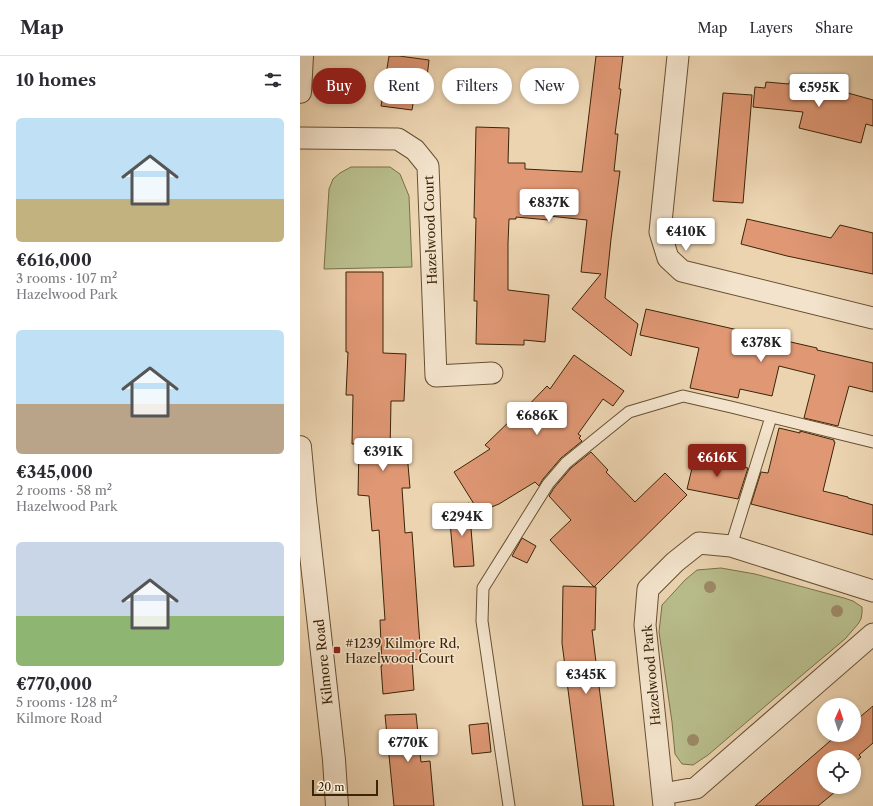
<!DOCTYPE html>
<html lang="en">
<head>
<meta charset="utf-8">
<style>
	:root { --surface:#fff; --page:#f2f2f3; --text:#2b2b33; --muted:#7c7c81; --line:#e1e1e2; --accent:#8f2418 }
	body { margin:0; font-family:"Libre Caslon Text",serif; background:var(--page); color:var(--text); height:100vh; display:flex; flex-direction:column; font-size:15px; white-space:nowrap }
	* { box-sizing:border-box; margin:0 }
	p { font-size:13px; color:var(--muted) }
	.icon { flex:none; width:22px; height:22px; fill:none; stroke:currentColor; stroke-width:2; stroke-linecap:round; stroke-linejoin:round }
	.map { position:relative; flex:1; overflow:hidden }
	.details { display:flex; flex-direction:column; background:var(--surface); width:300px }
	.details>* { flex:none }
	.banner { position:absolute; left:12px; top:12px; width:380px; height:36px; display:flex; gap:8px }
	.needle { width:26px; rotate:3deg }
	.buttons { position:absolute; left:517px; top:642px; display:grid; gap:8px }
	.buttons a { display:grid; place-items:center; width:44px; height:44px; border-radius:50%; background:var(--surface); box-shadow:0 2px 6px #0003; font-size:20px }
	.scale { position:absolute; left:12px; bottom:10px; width:66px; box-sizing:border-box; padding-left:4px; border:2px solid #3b2507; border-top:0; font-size:11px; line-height:14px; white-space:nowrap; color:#3b2507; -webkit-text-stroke:3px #f3e3cc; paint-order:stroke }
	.price { position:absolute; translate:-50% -34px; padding:0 9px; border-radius:4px; background:#fff; color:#222; font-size:13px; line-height:26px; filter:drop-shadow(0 1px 2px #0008) }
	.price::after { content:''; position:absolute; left:50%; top:24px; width:12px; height:9px; margin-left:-6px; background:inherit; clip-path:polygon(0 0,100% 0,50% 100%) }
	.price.current { background:var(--accent); color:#fff }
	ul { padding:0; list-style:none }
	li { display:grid; align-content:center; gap:8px; height:212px; padding:0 16px }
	li span { display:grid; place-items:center; height:124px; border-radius:6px; color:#555 }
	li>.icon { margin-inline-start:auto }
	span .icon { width:72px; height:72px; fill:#fffc; stroke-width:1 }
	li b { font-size:17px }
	h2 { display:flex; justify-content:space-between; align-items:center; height:48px; padding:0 16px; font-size:17px }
	.tag { padding:0 14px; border-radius:18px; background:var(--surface); box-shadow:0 2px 6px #0003; font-size:14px; line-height:36px }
	.tag.current { background:var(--accent); color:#fff }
	header { display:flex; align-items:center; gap:24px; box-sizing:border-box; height:56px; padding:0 20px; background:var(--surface); border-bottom:1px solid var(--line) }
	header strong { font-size:19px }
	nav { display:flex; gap:22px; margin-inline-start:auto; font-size:14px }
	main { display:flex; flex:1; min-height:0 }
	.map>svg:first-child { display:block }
</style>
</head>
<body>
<header>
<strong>Map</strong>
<nav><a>Map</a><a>Layers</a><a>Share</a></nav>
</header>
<main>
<section class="details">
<h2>10 homes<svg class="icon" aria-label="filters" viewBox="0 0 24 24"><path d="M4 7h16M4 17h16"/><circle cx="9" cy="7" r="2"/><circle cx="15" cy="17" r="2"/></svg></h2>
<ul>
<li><span style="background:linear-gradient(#bfe0f5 65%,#c2b280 0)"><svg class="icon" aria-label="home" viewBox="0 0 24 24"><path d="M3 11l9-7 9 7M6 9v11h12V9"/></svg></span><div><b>€616,000</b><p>3 rooms · 107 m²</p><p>Hazelwood Park</p></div></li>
<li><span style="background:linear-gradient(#bfe0f5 60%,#b9a48a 0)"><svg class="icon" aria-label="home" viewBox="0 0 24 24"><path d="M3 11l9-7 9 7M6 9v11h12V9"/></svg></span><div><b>€345,000</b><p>2 rooms · 58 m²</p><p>Hazelwood Park</p></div></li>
<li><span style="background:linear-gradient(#c9d6e8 60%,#8fb573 0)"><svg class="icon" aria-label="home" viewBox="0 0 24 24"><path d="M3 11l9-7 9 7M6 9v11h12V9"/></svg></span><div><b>€770,000</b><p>5 rooms · 128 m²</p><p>Kilmore Road</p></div></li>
</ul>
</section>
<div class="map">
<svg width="573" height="750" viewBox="0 0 573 750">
	<rect width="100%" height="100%" fill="#ecd4b1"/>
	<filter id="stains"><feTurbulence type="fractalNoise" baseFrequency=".005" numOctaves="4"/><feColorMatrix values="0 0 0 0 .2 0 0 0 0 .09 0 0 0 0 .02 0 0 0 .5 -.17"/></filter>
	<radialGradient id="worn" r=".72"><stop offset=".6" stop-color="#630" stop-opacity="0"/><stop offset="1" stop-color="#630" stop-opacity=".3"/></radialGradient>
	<!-- green -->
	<path fill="#b8bc8b" stroke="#7a7049" d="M51,111H90L100,118L109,140L112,211L24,213L29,133L33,123L40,117Z
		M421,512L455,518L544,542L553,545L562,551V557L561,563L558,568L545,583L476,641L408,699L393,709L382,708L375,698L372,666L359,576L362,549L385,524L397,514Z"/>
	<!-- building -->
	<path fill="#df9774" stroke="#3b2507" d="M89,0H99L129,4L126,30L116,29L112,54L81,50Z
		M296,0H323L319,33H321L315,78H318L314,115H320L311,183L305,242L338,268L331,300L272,253L301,218L281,216L287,164L249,160V164L216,161V163H209L208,187V234L249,239L245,286L224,284V289L176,288L177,245H174L176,162H174L176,71L209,72L208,107H225V113L282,116Z
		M491,21L573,44V70L566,68L561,87L499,72L503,56L453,51L455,31L465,32L466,26L489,28Z
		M423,37L452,39L443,147L413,145Z
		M447,163L531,182L540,169L573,177V218L487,200L441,188Z
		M46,216H83V297L106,298L104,345H91L90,396L107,397L110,432H102L105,477L112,476L121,603L112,604L114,634L83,638L81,610H82L80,564H85L79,474L72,475L69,440L58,439L59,388H52L53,339H46L48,296H46Z
		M346,253L517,292V294L573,307V336L549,330L538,370L504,362L515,319L479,310L472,340L440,333L438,342L390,332L399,292L340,279Z
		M274,299L324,335L313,350L303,343L278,378L281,380L279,382L282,385L261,402L243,423L239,430L235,426L199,448L179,456L154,416L190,393L185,389L215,360L217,361L247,330L250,333Z
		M479,372L500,377V375L534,384V386H535L523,435L548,441V442L573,449V479L451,448L461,416L468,417Z
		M291,396L308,414L306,416L335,446L365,417L387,439L294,531L250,484L271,464L249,440L254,432L271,412Z
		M395,400L448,412L438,443L387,433Z
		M169,447L174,510L154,511L149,455Z
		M222,482L236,490L227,507L212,500Z
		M263,530L296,531L295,574H292L314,750H283L262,587Z
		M573,650V687L559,699L561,701L554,707V701H524V731H541L518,750H455L537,679H554V666Z
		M116,658L121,706L130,705L134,750H94L85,659Z
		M188,667L191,696L172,698L169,669Z"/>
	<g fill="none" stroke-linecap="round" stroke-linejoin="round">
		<!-- service casing -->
		<g stroke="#675132" stroke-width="13">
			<path id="service" d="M431,490L471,361
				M209,750L182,565L183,532L248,428L266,407L329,356L383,340L431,351L573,386"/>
		</g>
		<!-- minor casing -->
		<g stroke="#675132" stroke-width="23">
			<path id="minor" d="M378,0L360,176L368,202L382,215L573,262
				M0,82L98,83L115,94L128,110L136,320L192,317
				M363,738L396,732L573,578
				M364,750L345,569L348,533L375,506L399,487L431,490L573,535"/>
		</g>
		<!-- tertiary casing -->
		<g stroke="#675132" stroke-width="24">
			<path id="tertiary" d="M0,36L2,0
				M0,391L5,445L34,704L37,750"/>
		</g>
		<!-- service -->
		<use href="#service" stroke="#f3e3cc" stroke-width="11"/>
		<!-- minor -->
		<use href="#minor" stroke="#f3e3cc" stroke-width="21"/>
		<!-- tertiary -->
		<use href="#tertiary" stroke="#f3e3cc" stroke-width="22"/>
	</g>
	<!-- trees -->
	<g fill="#9c8966">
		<circle cx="410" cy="531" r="6"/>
		<circle cx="537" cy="555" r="6"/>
		<circle cx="393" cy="684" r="6"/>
	</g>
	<!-- markers -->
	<rect fill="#8f2418" stroke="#f3e3cc" stroke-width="1.5" x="33" y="590" width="8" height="8" rx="2"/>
	<g text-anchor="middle" stroke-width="3" stroke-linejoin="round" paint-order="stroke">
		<!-- street labels -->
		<g font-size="13" fill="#3b2507" stroke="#f3e3cc">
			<text transform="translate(130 174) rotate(-92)" y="5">Hazelwood Court</text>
			<text transform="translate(23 606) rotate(-96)" y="5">Kilmore Road</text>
			<text transform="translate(351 619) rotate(-95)" y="5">Hazelwood Park</text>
		</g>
		<!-- poi labels -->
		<g font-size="13" fill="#3b2507" stroke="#f3e3cc" text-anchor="start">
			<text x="45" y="592">#1239 Kilmore Rd,<tspan x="45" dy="15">Hazelwood Court</tspan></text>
		</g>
	</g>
	<rect width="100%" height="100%" filter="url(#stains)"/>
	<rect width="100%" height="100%" fill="url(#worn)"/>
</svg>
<div class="buttons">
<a><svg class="needle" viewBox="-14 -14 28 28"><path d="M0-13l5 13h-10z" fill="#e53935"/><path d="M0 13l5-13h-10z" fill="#7c7c81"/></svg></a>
<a><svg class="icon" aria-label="locate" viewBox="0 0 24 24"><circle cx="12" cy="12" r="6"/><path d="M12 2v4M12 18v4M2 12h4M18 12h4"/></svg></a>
</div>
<div class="scale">20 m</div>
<b class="price" style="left:519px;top:52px">€595K</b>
<b class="price" style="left:249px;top:167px">€837K</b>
<b class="price" style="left:386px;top:196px">€410K</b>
<b class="price" style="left:461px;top:307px">€378K</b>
<b class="price" style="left:237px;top:380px">€686K</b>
<b class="price" style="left:83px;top:416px">€391K</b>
<b class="price current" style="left:417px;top:422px">€616K</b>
<b class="price" style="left:162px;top:481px">€294K</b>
<b class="price" style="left:286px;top:639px">€345K</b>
<b class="price" style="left:108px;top:707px">€770K</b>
<div class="banner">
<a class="tag current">Buy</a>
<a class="tag">Rent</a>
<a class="tag">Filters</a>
<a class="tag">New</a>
</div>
</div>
</main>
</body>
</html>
